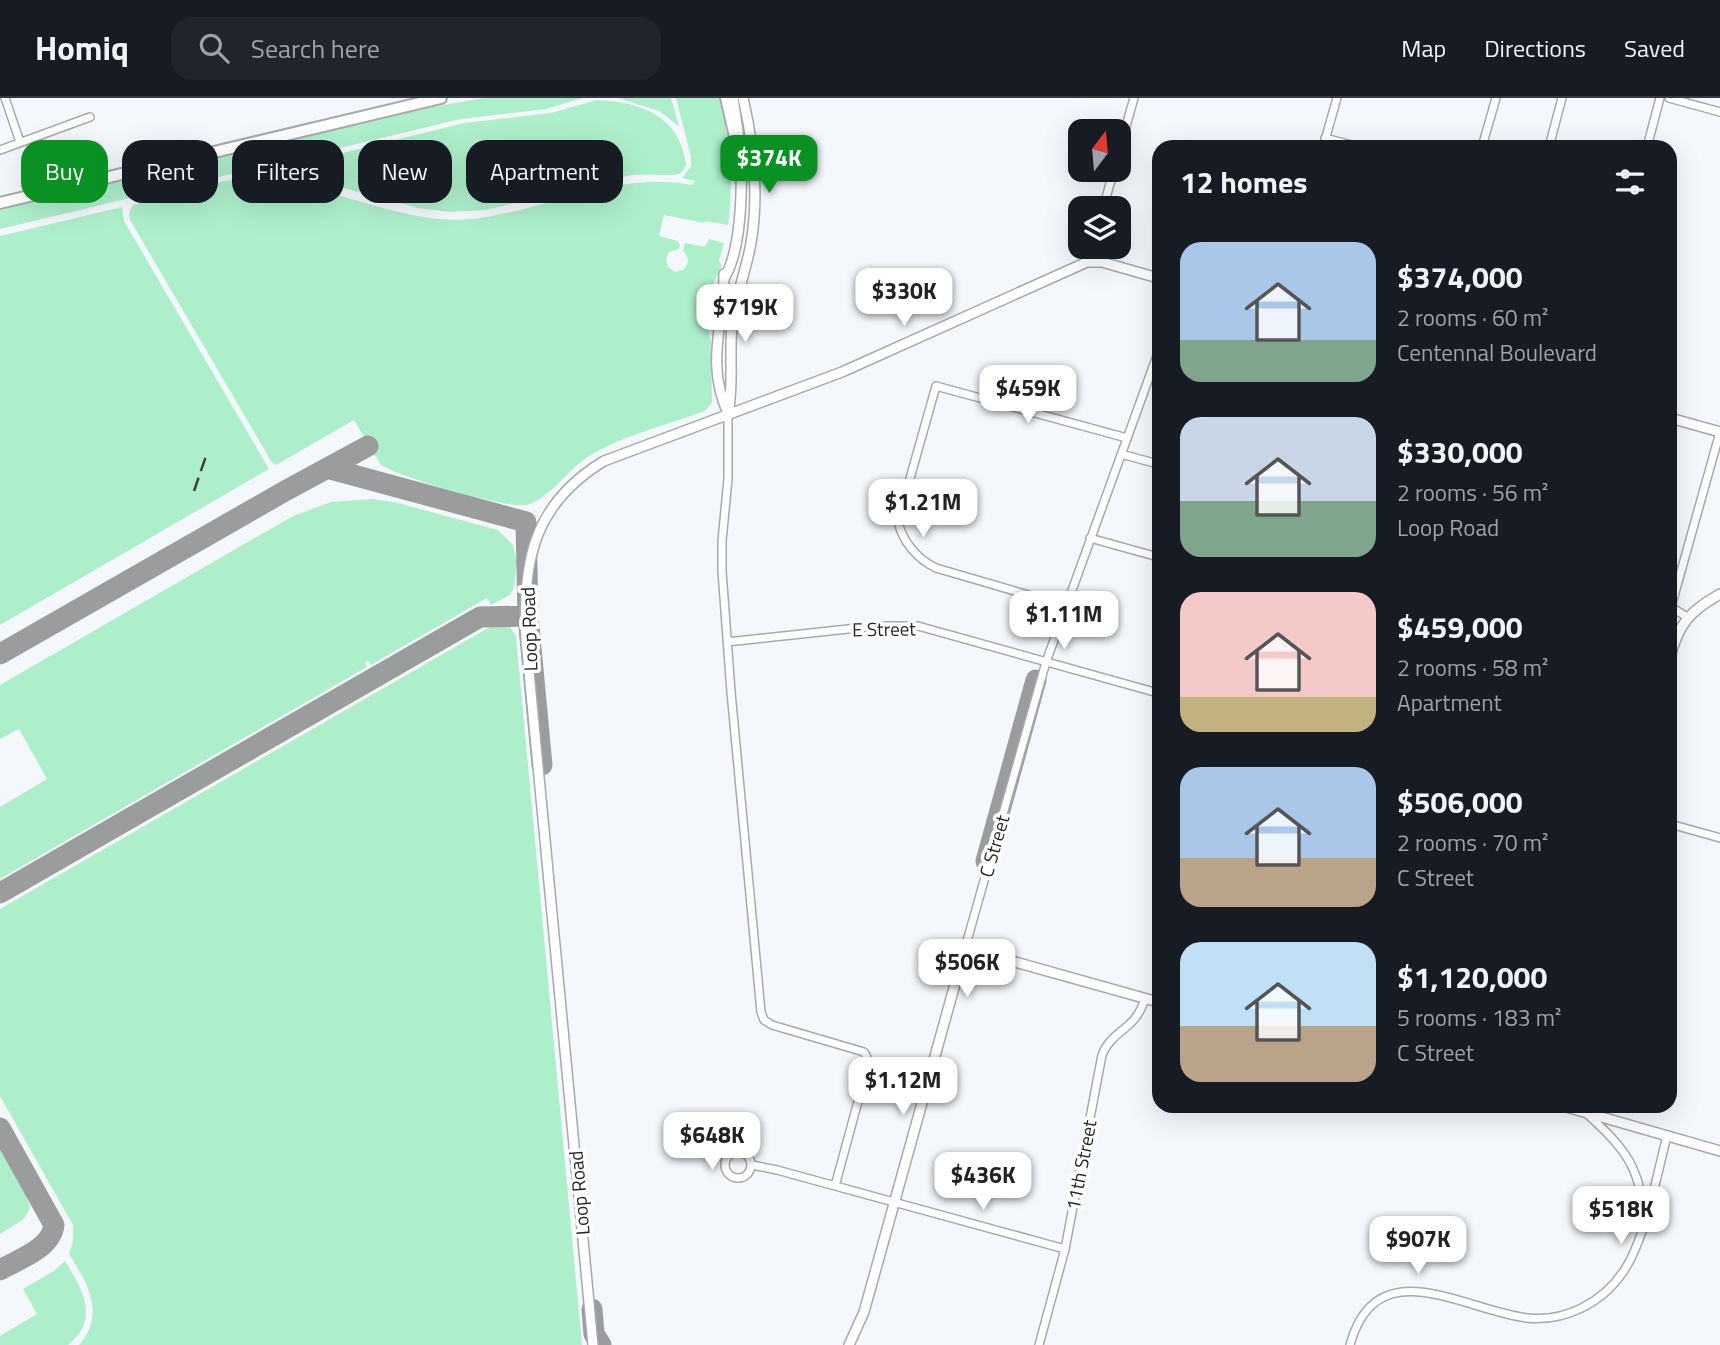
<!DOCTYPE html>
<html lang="en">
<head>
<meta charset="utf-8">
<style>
	:root { --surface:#171b24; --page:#20242c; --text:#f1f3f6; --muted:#9ea1a6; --line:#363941; --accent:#0a9123 }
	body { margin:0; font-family:"Titillium Web",sans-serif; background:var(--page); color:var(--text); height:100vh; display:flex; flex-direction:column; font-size:26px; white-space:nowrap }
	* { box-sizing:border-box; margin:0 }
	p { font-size:23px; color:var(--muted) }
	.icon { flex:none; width:38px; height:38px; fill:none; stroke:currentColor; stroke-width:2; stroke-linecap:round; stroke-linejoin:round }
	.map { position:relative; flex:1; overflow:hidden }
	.panel { position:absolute; left:1152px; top:42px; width:525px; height:973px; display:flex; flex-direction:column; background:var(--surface); border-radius:21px; box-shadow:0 7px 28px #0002 }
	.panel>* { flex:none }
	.banner { position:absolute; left:21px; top:42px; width:665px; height:63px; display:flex; gap:14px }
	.needle { width:46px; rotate:16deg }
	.controls { position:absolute; left:1068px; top:21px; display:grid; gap:14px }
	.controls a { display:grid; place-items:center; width:63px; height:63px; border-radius:14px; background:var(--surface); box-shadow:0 7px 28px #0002; font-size:35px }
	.price { position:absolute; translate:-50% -60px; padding:0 16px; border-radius:14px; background:#fff; color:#222; font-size:23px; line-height:46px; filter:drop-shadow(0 2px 4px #0008) }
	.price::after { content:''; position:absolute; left:50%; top:42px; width:21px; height:16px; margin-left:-10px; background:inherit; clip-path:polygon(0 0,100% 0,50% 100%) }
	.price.selected { background:var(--accent); color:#fff }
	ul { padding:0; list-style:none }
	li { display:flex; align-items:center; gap:21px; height:175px; padding:0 28px }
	li span { display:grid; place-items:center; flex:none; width:196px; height:140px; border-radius:21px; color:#555 }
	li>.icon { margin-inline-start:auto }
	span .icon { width:84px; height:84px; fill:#fffc; stroke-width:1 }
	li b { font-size:30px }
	h2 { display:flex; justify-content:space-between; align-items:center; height:84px; padding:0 28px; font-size:30px }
	.tag { padding:0 24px; border-radius:21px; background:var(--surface); box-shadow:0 7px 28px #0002; font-size:24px; line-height:63px }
	.tag.selected { background:var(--accent); color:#fff }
	header { display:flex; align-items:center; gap:42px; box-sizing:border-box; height:98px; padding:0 35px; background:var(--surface); border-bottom:2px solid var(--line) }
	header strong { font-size:33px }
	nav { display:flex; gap:38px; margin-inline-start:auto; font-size:24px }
	.search { width:490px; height:63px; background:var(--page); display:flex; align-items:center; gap:18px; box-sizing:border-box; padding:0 24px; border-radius:21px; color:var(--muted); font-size:26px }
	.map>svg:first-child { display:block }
</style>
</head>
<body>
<header>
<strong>Homiq</strong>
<div class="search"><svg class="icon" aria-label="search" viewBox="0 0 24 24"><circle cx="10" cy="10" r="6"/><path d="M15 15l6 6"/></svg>Search here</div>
<nav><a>Map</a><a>Directions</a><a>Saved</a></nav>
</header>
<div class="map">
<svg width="1720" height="1247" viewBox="0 0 1720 1247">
	<rect width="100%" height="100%" fill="#f4f7fb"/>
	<!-- green -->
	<path fill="#aeefcb" d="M484,0H583L546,11L461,21L0,131V112L426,10Z
		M618,0H671L679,28L659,13Z
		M676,0H719C730,42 734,84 728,127L705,123L704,125L664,117L659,138L678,143L680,147L679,151L669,154L666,161L668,169L675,174L683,172C690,166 689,159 683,153L685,145L705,149L709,141L724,145L719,163L722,168L709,194L706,222L711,244L712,305L705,313C667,327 624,337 589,358C568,371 549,402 526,407C506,411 400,379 381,367L354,322L276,367L271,363L130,122L129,115L133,107C175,96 227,77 269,80C285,82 300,87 316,91C366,104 420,126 472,121C546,113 616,72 692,87L695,83L682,80L691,68V59Z
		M597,2C641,4 680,18 686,66C685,70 683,74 679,76C676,78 641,76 632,77L486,112L450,114L418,110L299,78L270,73L464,25L551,15Z
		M122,109L124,123L269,371L0,527V138Z
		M372,401L394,404L498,432L513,447L517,465L514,489L510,497L491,507L487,500L371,567L368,563L365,565L367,569L0,781V709L47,681L19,631L0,641V587L293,418L331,404Z
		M495,526L509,528L516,538L582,1247H79C106,1216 88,1186 69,1156L73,1143V1127L0,998V811Z
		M0,1049L25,1093L30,1110L24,1121L0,1136Z
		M65,1163C82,1191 101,1221 68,1247H0V1238L37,1216L23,1191L54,1173Z"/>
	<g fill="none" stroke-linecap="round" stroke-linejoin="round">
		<!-- taxiway -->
		<path stroke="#9a9c9e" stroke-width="21" d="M327,370L526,424L528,518L542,667
			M0,556L285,393L368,348
			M986,763L1036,582
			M0,795L480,519L528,518
			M0,1030L54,1127C51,1151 19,1161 0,1172
			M592,1211L594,1236L601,1247"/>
		<!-- minor casing -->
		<g stroke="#a7a9ad" stroke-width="10">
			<path id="minor" d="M5,0L20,44
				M1669,0L1720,14
				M1325,40L1359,49
				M1323,49L1337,0
				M1482,49L1496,0
				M1549,49L1562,0
				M1647,49L1660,0
				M0,52L90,19
				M1118,56L1134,0
				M1103,110L1114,72
				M1087,164L1091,149
				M728,315V381L722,443V473L731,594L761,914L764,922L772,927L864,954L869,963L835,1088
				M1121,356L1158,366
				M1090,440L1158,459
				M1066,508L936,470C917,461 902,443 898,423L936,288L1127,340
				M1687,519L1671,509L1720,334
				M727,544L876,528H918L1158,595
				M1670,726L1720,740
				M965,850L1046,564L1158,255
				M1586,1015C1620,1046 1641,1067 1643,1116
				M725 1067a13 13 0 1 1 26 0a13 13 0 1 1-26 0Z
				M752,1067L777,1072L1065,1151
				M1039,1247L1065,1151L1102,957C1112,931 1136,933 1145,900
				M1350,1247C1376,1151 1463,1212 1527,1220C1565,1224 1602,1205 1623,1174C1645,1143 1657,1076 1667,1038"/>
		</g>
		<!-- tertiary casing -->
		<g stroke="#a7a9ad" stroke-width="12">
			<path id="tertiary" d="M733,0L739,40
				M724,176C724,226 705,265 728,315
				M725,179C741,151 742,94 741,61
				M728,315C734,287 729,258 732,229C735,200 746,173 751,145C759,97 754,47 743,0
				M1670,320L1720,334
				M1670,559C1679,525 1690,513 1720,496
				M1563,1008L1720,1053
				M593,1247L526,542C522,464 533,406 604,363L842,274L1087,164H1102L1158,180
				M849,1247L864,1214L965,850L1158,904"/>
		</g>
		<!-- secondary casing -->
		<g stroke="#a7a9ad" stroke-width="14">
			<path id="secondary" d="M726,0L741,65
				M0,105L441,0"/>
		</g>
		<!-- minor -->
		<use href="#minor" stroke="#fff" stroke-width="7"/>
		<!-- tertiary -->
		<use href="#tertiary" stroke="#fff" stroke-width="9"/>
		<!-- secondary -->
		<use href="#secondary" stroke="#fff" stroke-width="10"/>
		<!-- rail -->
		<path stroke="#3f4042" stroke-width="2.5" stroke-dasharray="14 7" stroke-linecap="butt" d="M194,393L206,358"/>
	</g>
	<g text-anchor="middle" stroke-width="7" stroke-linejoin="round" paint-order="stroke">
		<!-- street labels -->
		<g font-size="19" fill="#252628" stroke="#fff">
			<text transform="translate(529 531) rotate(-92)" y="7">Loop Road</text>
			<text transform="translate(884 531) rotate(-1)" y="7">E Street</text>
			<text transform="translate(994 748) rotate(-74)" y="7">C Street</text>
			<text transform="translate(1081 1067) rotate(-79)" y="7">11th Street</text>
			<text transform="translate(579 1095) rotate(-95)" y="7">Loop Road</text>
		</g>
	</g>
</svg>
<div class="controls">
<a><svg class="needle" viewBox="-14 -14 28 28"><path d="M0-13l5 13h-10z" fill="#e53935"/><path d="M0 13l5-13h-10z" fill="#9ea1a6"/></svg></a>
<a><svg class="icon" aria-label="layers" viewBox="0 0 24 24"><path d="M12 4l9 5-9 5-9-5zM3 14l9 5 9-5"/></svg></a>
</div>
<b class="price selected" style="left:769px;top:97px">$374K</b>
<b class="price" style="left:904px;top:230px">$330K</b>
<b class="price" style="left:745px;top:246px">$719K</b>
<b class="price" style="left:1028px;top:327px">$459K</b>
<b class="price" style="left:923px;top:441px">$1.21M</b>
<b class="price" style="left:1064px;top:553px">$1.11M</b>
<b class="price" style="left:967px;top:901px">$506K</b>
<b class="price" style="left:903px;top:1019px">$1.12M</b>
<b class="price" style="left:712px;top:1074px">$648K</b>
<b class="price" style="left:983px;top:1114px">$436K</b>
<b class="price" style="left:1621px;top:1148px">$518K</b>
<b class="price" style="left:1418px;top:1178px">$907K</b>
<div class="banner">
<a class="tag selected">Buy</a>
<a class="tag">Rent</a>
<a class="tag">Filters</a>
<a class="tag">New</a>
<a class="tag">Apartment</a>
</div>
<section class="panel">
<h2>12 homes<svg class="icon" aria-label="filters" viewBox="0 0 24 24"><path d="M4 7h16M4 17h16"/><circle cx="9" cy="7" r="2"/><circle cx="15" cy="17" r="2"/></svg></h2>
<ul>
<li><span style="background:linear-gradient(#a9c7e8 70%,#7fa58c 0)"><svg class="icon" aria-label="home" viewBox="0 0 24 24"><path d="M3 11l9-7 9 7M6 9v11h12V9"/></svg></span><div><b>$374,000</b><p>2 rooms · 60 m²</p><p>Centennal Boulevard</p></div></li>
<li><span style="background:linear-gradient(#c9d6e8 60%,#7fa58c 0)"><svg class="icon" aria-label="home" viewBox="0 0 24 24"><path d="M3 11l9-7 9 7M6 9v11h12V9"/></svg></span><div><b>$330,000</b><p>2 rooms · 56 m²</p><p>Loop Road</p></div></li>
<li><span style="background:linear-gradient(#f6c9c9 75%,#c2b280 0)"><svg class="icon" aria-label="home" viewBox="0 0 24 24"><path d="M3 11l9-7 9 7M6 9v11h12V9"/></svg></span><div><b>$459,000</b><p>2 rooms · 58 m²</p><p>Apartment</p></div></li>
<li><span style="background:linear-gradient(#a9c7e8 65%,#b9a48a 0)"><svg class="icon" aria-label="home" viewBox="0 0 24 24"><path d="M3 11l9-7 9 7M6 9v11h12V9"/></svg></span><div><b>$506,000</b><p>2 rooms · 70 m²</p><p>C Street</p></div></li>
<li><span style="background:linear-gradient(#bfe0f5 60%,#b9a48a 0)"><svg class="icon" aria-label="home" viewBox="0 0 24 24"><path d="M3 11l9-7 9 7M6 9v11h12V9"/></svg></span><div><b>$1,120,000</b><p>5 rooms · 183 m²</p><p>C Street</p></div></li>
</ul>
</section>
</div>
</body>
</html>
